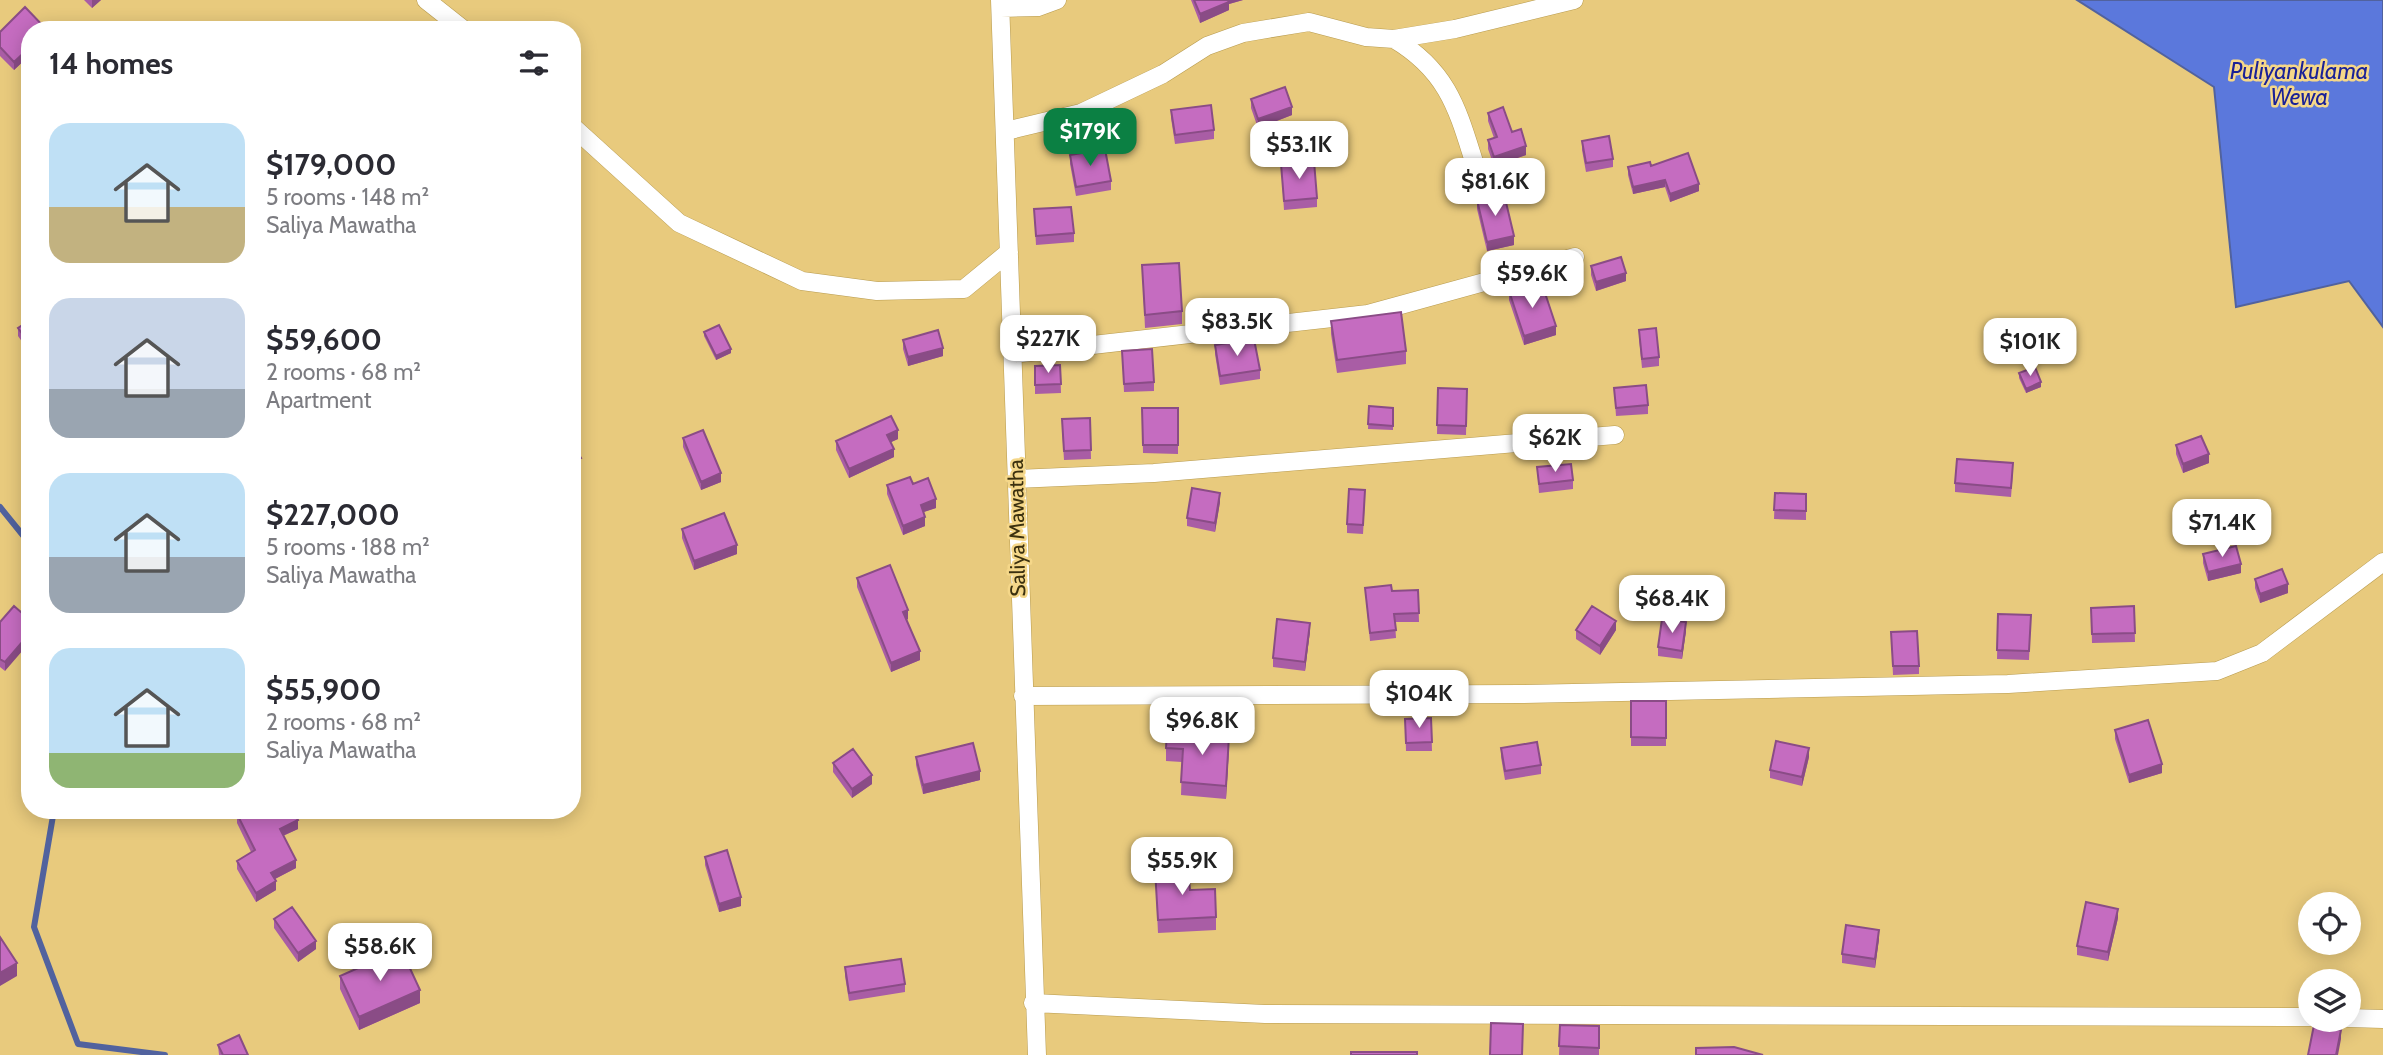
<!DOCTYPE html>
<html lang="en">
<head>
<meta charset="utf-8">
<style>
	:root { --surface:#fff; --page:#f2f2f3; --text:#2b2b33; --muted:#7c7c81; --accent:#0b8043 }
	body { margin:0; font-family:Cabin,sans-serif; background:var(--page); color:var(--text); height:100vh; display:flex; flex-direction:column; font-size:26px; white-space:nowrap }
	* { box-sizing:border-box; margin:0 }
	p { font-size:23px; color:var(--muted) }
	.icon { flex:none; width:38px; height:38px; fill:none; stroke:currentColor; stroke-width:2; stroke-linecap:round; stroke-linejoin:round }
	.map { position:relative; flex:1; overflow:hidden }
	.side { position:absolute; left:21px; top:21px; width:560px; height:798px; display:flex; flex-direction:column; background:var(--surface); border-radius:28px; box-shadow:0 4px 18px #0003 }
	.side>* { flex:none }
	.tools { position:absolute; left:2298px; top:892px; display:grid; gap:14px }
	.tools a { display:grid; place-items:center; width:63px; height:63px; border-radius:50%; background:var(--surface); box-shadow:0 4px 18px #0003; font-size:35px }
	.price { position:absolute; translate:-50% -60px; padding:0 16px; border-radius:14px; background:#fff; color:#222; font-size:23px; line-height:46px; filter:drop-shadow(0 2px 4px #0008) }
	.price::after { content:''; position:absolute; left:50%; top:42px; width:21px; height:16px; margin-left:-10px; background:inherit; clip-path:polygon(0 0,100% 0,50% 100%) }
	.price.selected { background:var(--accent); color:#fff }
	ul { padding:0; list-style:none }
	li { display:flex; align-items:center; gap:21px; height:175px; padding:0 28px }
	li span { display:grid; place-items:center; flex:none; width:196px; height:140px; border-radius:21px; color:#555 }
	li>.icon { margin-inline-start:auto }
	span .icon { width:84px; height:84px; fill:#fffc; stroke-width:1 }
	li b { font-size:30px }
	h2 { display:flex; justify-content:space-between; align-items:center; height:84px; padding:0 28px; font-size:30px }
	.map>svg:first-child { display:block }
</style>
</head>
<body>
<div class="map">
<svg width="2383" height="1055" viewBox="0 0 2383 1055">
	<rect width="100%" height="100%" fill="#e8ca7d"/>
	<!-- water -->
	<path fill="#5b78dc" stroke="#51629e" stroke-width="2" d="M2077,0H2383V327L2349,281L2236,307L2214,87Z"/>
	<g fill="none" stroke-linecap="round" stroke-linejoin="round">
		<!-- stream -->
		<path stroke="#51629e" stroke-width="6" d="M0,507L30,544
			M54,810L34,927L78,1044L165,1055"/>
		<!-- street casing -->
		<g stroke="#b89b4e" stroke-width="19">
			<path id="street" d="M426,0L464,30
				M1000,0L1037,1055
				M1001,8L1038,7L1057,0
				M1394,39C1453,74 1459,117 1479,177
				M572,126L679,223L802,281L877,291L964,289L1009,252
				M1006,131L1081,113L1163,74L1207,46L1243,33L1309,22L1366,37L1394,39L1455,29L1574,0
				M1013,354L1368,314L1575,257
				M1016,479L1154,473L1615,435
				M1023,696L1521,694L2008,684L2217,671L2262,653L2383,562
				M1033,1003L1265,1014L2310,1017
				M2348,1018L2383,1019"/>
		</g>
		<!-- street -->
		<use href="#street" stroke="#fff" stroke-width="18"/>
	</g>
	<!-- wall -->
	<path fill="#a95da5" d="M84,0H101L92,8Z
		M1191,0H1243L1229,4V10L1200,23Z
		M30,30V55L14,70L0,56V32Z
		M1251,99L1292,115L1258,128L1251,108Z
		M1171,110L1214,130V139L1175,144L1171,118Z
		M1488,113L1526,155L1494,166L1488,149V140L1494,138L1488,121Z
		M1582,141L1613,159V167L1586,172L1582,150Z
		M1070,155L1111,181V190L1076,196L1070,164Z
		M1281,164L1317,198V207L1284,210Z
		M1651,166L1699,191L1670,202L1665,187L1633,194L1628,175V167Z
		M1477,200L1514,245L1487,251L1477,209Z
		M1034,209L1074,233V242L1036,245Z
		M1142,265L1182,311V324L1145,328Z
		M1591,266L1626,281L1596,291L1591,275Z
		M1509,291L1531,295L1556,335L1524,345L1509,300Z
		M30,320V353L18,336V328Z
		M1331,321L1406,351V364L1337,373L1331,334Z
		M1639,330L1659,357V366L1642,368L1639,338Z
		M704,332L731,353L716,360L704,336Z
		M903,340L943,356L908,366L903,349Z
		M1215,345L1260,370V379L1220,385L1215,354Z
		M1122,351L1154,382V391L1124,392Z
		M1060,365L1061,393L1035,394V366Z
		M2019,373L2041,387L2026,393L2019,378Z
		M1438,388L1467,389L1466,435L1437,434Z
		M1614,388L1648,405V414L1616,416Z
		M1369,406L1393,408V430L1368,429Z
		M1142,408H1178V454L1143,453Z
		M1090,418L1091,459L1064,460L1062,428Z
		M683,438L721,482L701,490L683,447Z
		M898,439L891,442L894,457L849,478L836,450V441Z
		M2176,445L2209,463L2183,473L2176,454Z
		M1537,467L1573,480V489L1539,493Z
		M2013,472L2011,497L1955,492V483Z
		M913,484L936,508L923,512L925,526L903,535L887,494V485Z
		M1775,493L1806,494V520L1774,519Z
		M1365,499L1363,534L1347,533V524Z
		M1220,502L1215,532L1187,526V518Z
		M682,529L737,554L694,570L682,538Z
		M2203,554L2241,573L2208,581L2203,563Z
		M857,578L908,619L906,620L920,660L891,672L857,587Z
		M2255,579L2288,593L2260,603L2255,588Z
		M1365,588L1392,591L1418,590L1419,622H1395L1396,638L1370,641Z
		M14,606L5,671L0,667V622Z
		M2134,606L2135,642L2092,643L2091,608Z
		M1998,614L2031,615L2029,660L1997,659Z
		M1576,630H1616L1600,655L1576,639Z
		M1310,631L1305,671L1273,667V658Z
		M1686,631L1682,659L1658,656V647Z
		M1891,632L1919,666V674L1893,675Z
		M1631,701H1666V746H1631Z
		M1431,718L1432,751H1406L1405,719Z
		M2115,730L2162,773L2129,783L2115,739Z
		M1166,748H1229L1226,799L1181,795L1182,762L1166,761Z
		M1501,748L1541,765V774L1505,780L1501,757Z
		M916,757L980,780L923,794L916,765Z
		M1809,757L1802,786L1770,778V770Z
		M833,763L872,784L852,798L833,772Z
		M237,814L298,829L283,836L296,868L275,879L276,890L256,902L237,869V861L251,852L237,823Z
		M705,857L741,906L719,912L705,865Z
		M1155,869L1190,890L1216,917V930L1158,933Z
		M2118,918L2108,961L2077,955V946Z
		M274,919L316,949L298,962L274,928Z
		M1879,939L1875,968L1842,963V954Z
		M845,967L905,984V992L849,1001L845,976Z
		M340,976L420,1003L359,1030L340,989Z
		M1560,1025L1599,1026V1055H1559Z
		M218,1045L248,1055H219Z"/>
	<!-- shaded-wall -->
	<path fill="#8a4c86" d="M92,0H101L92,8Z
		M1227,0H1243L1229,4V10L1200,23V14Z
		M30,47V55L14,70V62Z
		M1292,107V115L1258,128V119Z
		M1526,146V155L1494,166V157Z
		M1665,180V187L1633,194V187Z
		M1699,184V191L1670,202V194Z
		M1514,236V245L1487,251V242Z
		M1626,273V281L1596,291V282Z
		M1556,326V335L1524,345V336Z
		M943,348V356L908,366V357Z
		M731,349V353L716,360V356Z
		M2041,382V387L2026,393V389Z
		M898,430V439L887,444V435Z
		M894,449V457L849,478V469Z
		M2209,454V463L2183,473V464Z
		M581,458V470L572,475V462Z
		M721,473V482L701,490V482Z
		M1220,493V502L1215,532V523Z
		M936,499V508L921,513V505Z
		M925,517V526L903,535V526Z
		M737,545V554L694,570V561Z
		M2241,564V573L2208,581V572Z
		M2288,584V593L2260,603V594Z
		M908,610V619L903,621V612Z
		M1616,621V630L1600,655V646Z
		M1686,622V631L1682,659V651Z
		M1310,623V631L1305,671V662Z
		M30,633V642L5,671V662Z
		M920,651V660L891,672V663Z
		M1229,736V748L1226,799V786Z
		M1809,748V757L1802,786V777Z
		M2162,764V773L2129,783V775Z
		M980,771V780L923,794V785Z
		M872,775V784L852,798V789Z
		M298,820V829L280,837V829Z
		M296,860V868L271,881V873Z
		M276,881V890L256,902V893Z
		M741,897V906L719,912V904Z
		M2118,909V918L2108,961V952Z
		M1879,930V939L1875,968V959Z
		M316,941V949L298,962V953Z
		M17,963V976L0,986V973Z
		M420,990V1003L359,1030V1017Z
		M2341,1030V1039L2338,1055H2336Z"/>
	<!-- building -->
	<path fill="#c56cc0" stroke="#8a4c86" stroke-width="2" d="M1194,0H1228L1229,2L1200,14Z
		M25,7L47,30H30V47L14,62L0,47V32Z
		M1285,87L1292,107L1258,119L1251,99Z
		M1211,105L1214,130L1175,135L1171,110Z
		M1503,107L1512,132L1521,129L1526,146L1494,157L1488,140L1497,137L1488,113Z
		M1609,136L1613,159L1586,163L1582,141Z
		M1105,149L1111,181L1076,187L1070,155Z
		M1688,153L1699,184L1670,194L1665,180L1633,187L1628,167L1650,162L1651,166Z
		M1314,161L1317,198L1284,201L1281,164Z
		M1504,194L1514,236L1487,242L1477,200Z
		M1071,207L1074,233L1036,236L1034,209Z
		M1621,257L1626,273L1596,282L1591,266Z
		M1179,263L1182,311L1145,315L1142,265Z
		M1528,285L1531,295L1544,290L1556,326L1524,336L1509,291Z
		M1401,312L1406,351L1337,360L1331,321Z
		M30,320V344L18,328Z
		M719,325L731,349L716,356L704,332Z
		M1656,328L1659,357L1642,359L1639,330Z
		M938,330L943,348L908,357L903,340Z
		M1254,339L1260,370L1220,376L1215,345Z
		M1152,349L1154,382L1124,384L1122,351Z
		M1060,365L1061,384L1035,385V366Z
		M2035,367L2041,382L2026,389L2019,373Z
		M1646,385L1648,405L1616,408L1614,388Z
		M1438,388L1467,389L1466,426L1437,425Z
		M1369,406L1393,408V426L1368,424Z
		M1142,408H1178V445H1143Z
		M891,416L898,430L887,435L894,449L849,469L836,441Z
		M1090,418L1091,450L1064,451L1062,419Z
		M703,430L721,473L701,482L683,438Z
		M2201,436L2209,454L2183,464L2176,445Z
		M572,443L581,458L572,462Z
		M1957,459L2013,463L2011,488L1955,483Z
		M1571,464L1573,480L1539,484L1537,467Z
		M910,477L913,484L928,478L936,499L921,505L925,517L903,526L887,485Z
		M1192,488L1220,493L1215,523L1187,518Z
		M1349,489L1365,490L1363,525L1347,524Z
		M1775,493L1806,494V511L1774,510Z
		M724,513L737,545L694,561L682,529Z
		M2236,546L2241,564L2208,572L2203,554Z
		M890,565L908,610L903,612L920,651L891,663L857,578Z
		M2282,569L2288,584L2260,594L2255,579Z
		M1391,585L1392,591L1418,590L1419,613L1394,614L1396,630L1370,633L1365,588Z
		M14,606L30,620V633L5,662L0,659V622Z
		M1592,606L1616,621L1600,646L1576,630Z
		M2134,606L2135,633L2092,634L2091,608Z
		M1998,614L2031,615L2029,651L1997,650Z
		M1277,619L1310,623L1305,662L1273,658Z
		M1662,619L1686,622L1682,651L1658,647Z
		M1917,631L1919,666H1893L1891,632Z
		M1631,701H1666V738L1631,737Z
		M1431,718L1432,742L1406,743L1405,719Z
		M2148,720L2162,764L2129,775L2115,730Z
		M1167,731L1229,736L1226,786L1181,782L1183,749L1166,748Z
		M1776,741L1809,748L1802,777L1770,770Z
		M1537,742L1541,765L1505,771L1501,748Z
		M973,743L980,771L923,785L916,757Z
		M853,749L872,775L852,789L833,763Z
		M247,810H293L298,820L280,829L296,860L271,873L276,881L256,893L237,861L255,850L237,814Z
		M727,850L741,897L719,904L705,857Z
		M1188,868L1190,890L1215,889L1216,917L1158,920L1155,869Z
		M2086,902L2118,909L2108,952L2077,946Z
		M292,907L316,941L298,953L274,919Z
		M1846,925L1879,930L1875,959L1842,954Z
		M0,937L17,963L0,973Z
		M401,949L420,990L359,1017L340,976Z
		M901,959L905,984L849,993L845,967Z
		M1491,1023L1523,1024L1522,1055H1490Z
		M1560,1025L1599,1026V1048L1559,1046Z
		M2314,1025L2341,1030L2336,1055H2308Z
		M239,1035L248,1055H223L218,1045Z
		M1734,1047L1763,1055H1696V1048Z
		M1351,1052H1417V1055H1351Z"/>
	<g text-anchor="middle" stroke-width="5" stroke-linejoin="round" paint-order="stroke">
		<!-- street labels -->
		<g font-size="21" fill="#3b300f" stroke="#f5d789">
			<text transform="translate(1017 528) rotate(-91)" y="7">Saliya Mawatha</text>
		</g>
		<!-- water labels -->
		<g font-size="23" font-style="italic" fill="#1a2197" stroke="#f5d789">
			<text x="2299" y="79">Puliyankulama<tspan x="2299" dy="26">Wewa</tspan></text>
		</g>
	</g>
</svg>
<div class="tools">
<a><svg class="icon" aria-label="locate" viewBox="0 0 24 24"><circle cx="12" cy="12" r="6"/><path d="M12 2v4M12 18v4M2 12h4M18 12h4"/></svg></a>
<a><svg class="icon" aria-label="layers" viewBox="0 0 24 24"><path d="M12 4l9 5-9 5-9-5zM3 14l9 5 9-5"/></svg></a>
</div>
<b class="price selected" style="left:1090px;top:168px">$179K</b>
<b class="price" style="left:1299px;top:181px">$53.1K</b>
<b class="price" style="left:1495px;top:218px">$81.6K</b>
<b class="price" style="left:1532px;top:310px">$59.6K</b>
<b class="price" style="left:1237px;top:358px">$83.5K</b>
<b class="price" style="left:1048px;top:375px">$227K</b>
<b class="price" style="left:2030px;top:378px">$101K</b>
<b class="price" style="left:1555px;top:474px">$62K</b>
<b class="price" style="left:2222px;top:559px">$71.4K</b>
<b class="price" style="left:1672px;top:635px">$68.4K</b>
<b class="price" style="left:1419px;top:730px">$104K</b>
<b class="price" style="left:1202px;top:757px">$96.8K</b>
<b class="price" style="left:1182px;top:897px">$55.9K</b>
<b class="price" style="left:380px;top:983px">$58.6K</b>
<section class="side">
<h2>14 homes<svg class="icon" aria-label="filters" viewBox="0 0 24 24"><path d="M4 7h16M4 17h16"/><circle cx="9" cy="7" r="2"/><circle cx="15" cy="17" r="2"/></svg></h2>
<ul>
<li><span style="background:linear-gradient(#bfe0f5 60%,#c2b280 0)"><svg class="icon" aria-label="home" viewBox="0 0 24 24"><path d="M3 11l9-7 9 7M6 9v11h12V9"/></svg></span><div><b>$179,000</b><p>5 rooms · 148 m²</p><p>Saliya Mawatha</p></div></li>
<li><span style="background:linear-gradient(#c9d6e8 65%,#9aa5b1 0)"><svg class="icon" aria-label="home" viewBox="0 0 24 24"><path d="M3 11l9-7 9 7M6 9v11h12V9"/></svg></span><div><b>$59,600</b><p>2 rooms · 68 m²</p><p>Apartment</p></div></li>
<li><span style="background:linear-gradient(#bfe0f5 60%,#9aa5b1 0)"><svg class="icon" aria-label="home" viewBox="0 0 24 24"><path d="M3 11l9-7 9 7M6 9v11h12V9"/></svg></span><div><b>$227,000</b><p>5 rooms · 188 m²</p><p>Saliya Mawatha</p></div></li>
<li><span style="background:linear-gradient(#bfe0f5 75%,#8fb573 0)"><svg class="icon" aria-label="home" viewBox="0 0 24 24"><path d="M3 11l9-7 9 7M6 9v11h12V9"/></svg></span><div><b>$55,900</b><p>2 rooms · 68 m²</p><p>Saliya Mawatha</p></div></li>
</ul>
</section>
</div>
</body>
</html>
